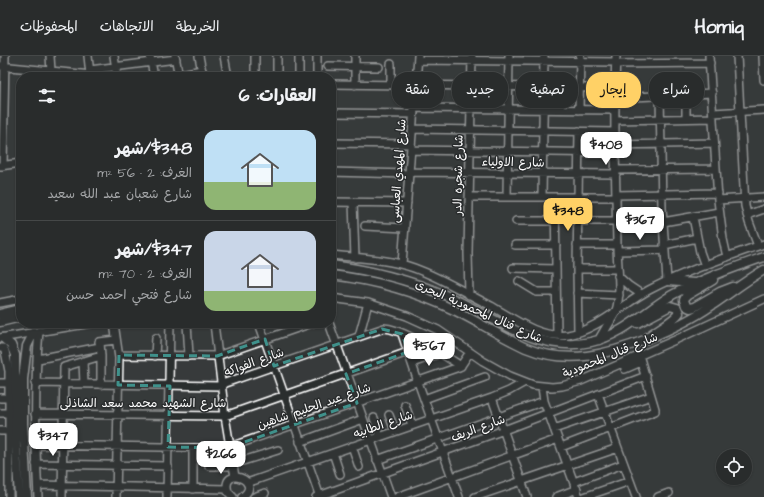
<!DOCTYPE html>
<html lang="ar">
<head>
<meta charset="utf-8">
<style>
	:root { --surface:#292c2c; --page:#353838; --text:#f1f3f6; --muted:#a5a7a9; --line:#454848; --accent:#ffd166 }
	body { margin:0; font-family:"Architects Daughter","Playpen Sans Arabic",sans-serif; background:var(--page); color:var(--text); direction:rtl; height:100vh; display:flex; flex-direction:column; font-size:15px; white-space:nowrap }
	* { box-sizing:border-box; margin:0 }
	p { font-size:13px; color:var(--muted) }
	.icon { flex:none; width:22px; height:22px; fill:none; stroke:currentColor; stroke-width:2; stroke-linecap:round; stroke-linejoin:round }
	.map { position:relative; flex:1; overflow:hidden; direction:ltr }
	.panel { position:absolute; left:16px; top:16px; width:320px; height:256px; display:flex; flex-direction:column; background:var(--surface); border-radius:16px; box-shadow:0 1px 3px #0004,0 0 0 1px var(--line); direction:rtl }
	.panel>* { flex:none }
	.guide { position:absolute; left:348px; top:16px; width:356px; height:36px; direction:rtl; display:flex; gap:8px }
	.fabs { position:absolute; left:716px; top:393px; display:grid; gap:8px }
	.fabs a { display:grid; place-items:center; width:36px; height:36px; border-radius:50%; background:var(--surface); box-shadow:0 1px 3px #0004,0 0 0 1px var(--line); font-size:20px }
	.price { position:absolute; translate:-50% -34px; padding:0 9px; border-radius:8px; background:#fff; color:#222; font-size:13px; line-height:26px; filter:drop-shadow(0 1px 2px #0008) }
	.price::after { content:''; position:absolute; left:50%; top:24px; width:12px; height:9px; margin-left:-6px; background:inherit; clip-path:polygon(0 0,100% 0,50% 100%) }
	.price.on { background:var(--accent); color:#111 }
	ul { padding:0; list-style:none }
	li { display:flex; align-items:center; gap:12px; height:100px; padding:0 20px }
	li+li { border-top:1px solid var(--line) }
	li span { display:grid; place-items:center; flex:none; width:112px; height:80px; border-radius:12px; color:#555 }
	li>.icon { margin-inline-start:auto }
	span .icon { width:48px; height:48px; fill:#fffc; stroke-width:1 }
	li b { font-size:17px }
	h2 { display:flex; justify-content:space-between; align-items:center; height:48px; padding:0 20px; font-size:17px }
	.tag { padding:0 14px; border-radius:16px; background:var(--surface); box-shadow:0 1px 3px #0004,0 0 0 1px var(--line); font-size:14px; line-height:36px }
	.tag.on { background:var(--accent); color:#111 }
	header { display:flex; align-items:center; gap:24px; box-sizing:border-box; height:56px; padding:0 20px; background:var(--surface); border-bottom:1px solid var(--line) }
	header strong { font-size:19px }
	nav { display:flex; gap:22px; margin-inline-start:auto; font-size:14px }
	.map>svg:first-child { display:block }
</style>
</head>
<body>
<header>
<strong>Homiq</strong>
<nav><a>الخريطة</a><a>الاتجاهات</a><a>المحفوظات</a></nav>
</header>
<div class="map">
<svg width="764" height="441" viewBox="0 0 764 441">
	<rect width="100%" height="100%" fill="#373a3b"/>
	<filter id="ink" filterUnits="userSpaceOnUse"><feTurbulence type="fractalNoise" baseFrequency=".025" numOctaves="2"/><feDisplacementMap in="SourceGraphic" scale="8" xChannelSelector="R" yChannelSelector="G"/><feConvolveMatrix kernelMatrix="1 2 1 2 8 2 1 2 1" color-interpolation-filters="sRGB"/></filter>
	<g filter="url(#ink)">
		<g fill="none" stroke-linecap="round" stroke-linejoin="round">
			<!-- minor casing -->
			<g stroke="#fff" stroke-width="10">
				<path id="minor" d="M50,0L51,15
					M88,0L90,18
					M114,0L117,21
					M150,0L154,21
					M175,0L179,21
					M199,0L203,21
					M224,0L228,21
					M255,0V21
					M277,0V21
					M299,0V21
					M355,0V29
					M616,0C613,63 616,126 617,189C617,211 622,234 616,255
					M709,0L718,144L723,183L727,201
					M737,0L745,150L749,166L758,190
					M763,0L764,24
					M418,4L616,6
					M616,8L710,7
					M0,10L91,19
					M328,10L379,11
					M27,13V21
					M90,14L176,3
					M165,21L202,14
					M317,21V0
					M331,28L615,32
					M391,29V8
					M686,38V62
					M660,40L662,152L667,225
					M615,42L712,37
					M414,52L615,54
					M579,54L580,0
					M331,57L414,58
					M713,57L764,54
					M615,64L713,62
					M413,73L615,76
					M331,87L411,88
					M615,89L714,87
					M411,94L615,97
					M0,110L21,107
					M3,110L5,0
					M616,114L715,113
					M331,116L409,118
					M410,116L616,118
					M616,139L718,137
					M469,141H616
					M507,141L509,0
					M542,141L544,0
					M555,141L557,279
					M718,144L764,141
					M331,146L407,147
					M353,146L355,202
					M747,159L764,153
					M693,161L700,196L705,210
					M516,165H556
					M578,165H616
					M616,167L663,166L719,156
					M365,170L405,172
					M515,189H556
					M577,189H617
					M664,189L697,182
					M617,195L664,194
					M331,199C358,202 389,203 414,212C442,222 467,238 493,251C515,264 541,283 568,279C597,274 623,248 649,234C685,215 725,201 764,188
					M402,208L418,0
					M513,212L556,213
					M577,213H618
					M618,220L629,230L641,238
					M519,225L537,236H556
					M577,237L619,239
					M469,239L468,197L472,0
					M331,242L368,247L407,260L438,274L483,305L510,320L533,329L552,331L562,330L581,325L675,284L764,243
					M0,247L21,243
					M114,267L119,302L116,441
					M187,267L189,300
					M214,267L225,360L235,421
					M259,267L320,441
					M329,267L391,441
					M578,276L577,213L579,75
					M402,278L418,326L459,441
					M359,280L368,247
					M0,282L92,267
					M99,286L116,284
					M100,286L101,300V329
					M0,292H3L5,295L9,315V441
					M119,299L217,300L312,267
					M639,299L655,353
					M155,300L156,282
					M38,303L100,291
					M83,305L84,328
					M412,307L441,297
					M625,313L641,306
					M0,327H9
					M35,327L221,330L225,327L384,272C403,273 444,299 461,310
					M542,331L544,345L579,441
					M598,338L636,441
					M0,342H9
					M492,342L527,441
					M424,343L485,321
					M405,349L412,369
					M0,357H9
					M35,358L225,360L408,296
					M389,359L395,375
					M374,362L380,381
					M554,373L651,340
					M35,374L63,375
					M0,375H9
					M300,386L363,363
					M35,389L227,392L459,311L462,308L470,296
					M352,390L359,411
					M561,391L655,355
					M193,392V433
					M333,397L340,418
					M377,404L544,345
					M36,408L168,410
					M233,408L278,394
					M209,410H234
					M574,426L623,408
					M247,427L492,342L509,335L525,326
					M38,429L227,433
					M38,441C35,385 34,330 39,275
					M62,441L64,311L101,300
					M167,441L170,267
					M233,441L228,436C220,408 265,425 242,441
					M254,441L265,437
					M316,441L504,374L646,320
					M397,441L558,383
					M475,441L618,392
					M556,441L577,433
					M584,441L630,425
					M658,441L669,437"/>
			</g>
			<!-- major casing -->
			<g stroke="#fff" stroke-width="11">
				<path id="major" d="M331,209C370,214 409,224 445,239C492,259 537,298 591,286C623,279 645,255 672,239C701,223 733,212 764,201
					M331,219C374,224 417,236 456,255C480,267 502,281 526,292C567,309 607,299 647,283C669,274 691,264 711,250C729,238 745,225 764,214
					M713,224L686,240L684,244L686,250L690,252L694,251L720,236L733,231
					M667,225L694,227
					M0,258L21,253
					M0,266L21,261
					M638,267L670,250L677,252L679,257C674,265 657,273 649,280
					M3,282L11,289L15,299L16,391L19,441
					M599,284L616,255
					M27,441L23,367V323L27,290L34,276"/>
			</g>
			<!-- minor -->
			<use href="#minor" stroke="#2a2d2e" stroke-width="7"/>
			<!-- major -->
			<use href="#major" stroke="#2a2d2e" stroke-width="8"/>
		</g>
	</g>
	<!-- marked area -->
	<path d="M0 0H764V441H0ZM382,273L402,278L408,296L346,318L357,347L227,392L168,391L170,330L118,329L119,299L217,300L265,283L274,310Z" fill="#373a3b" fill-opacity=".55" fill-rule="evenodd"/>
	<path fill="none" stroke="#3f918b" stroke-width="3" stroke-dasharray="8 5" stroke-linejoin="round" d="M382,273L402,278L408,296L346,318L357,347L227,392L168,391L170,330L118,329L119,299L217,300L265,283L274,310Z"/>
	<g text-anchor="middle" stroke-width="3" stroke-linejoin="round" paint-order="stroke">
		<!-- street labels -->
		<g font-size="12" fill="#fff" stroke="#2a2d2e">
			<text transform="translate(513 106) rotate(1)" y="4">شارع الاولياء</text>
			<text transform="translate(398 115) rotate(-86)" y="4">شارع المهدي العباسى</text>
			<text transform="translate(458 119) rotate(-89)" y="4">شارع شجره الدر</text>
			<text transform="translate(479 255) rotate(24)" y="4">شارع قنال المحمودية البحرى</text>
			<text transform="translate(610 299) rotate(-22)" y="4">شارع قنال المحمودية</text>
			<text transform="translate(254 306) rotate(-20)" y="4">شارع الفواكه</text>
			<text x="143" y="351">شارع الشهيد محمد سعد الشاذلى</text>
			<text transform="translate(314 350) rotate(-19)" y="4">شارع عبد الحليم شاهين</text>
			<text transform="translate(383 368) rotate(-19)" y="4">شارع الطابيه</text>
			<text transform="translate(478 372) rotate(-20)" y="4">شارع الريف</text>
		</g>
	</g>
</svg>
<div class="fabs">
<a><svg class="icon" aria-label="locate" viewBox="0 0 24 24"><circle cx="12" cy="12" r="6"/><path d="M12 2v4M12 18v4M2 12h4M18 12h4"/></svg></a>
</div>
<b class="price" style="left:606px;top:110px">$408</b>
<b class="price on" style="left:568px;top:176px">$348</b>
<b class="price" style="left:640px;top:185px">$367</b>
<b class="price" style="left:429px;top:311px">$567</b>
<b class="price" style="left:53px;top:401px">$347</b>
<b class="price" style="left:221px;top:419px">$266</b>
<div class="guide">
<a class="tag">شراء</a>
<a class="tag on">إيجار</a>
<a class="tag">تصفية</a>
<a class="tag">جديد</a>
<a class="tag">شقة</a>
</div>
<section class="panel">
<h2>العقارات: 6<svg class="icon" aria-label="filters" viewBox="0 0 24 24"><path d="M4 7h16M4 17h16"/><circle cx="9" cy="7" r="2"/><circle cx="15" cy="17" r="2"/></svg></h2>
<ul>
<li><span style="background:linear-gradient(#bfe0f5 65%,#8fb573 0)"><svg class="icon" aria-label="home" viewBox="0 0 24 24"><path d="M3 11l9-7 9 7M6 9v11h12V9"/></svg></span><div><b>$348/شهر</b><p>الغرف: 2 · 56 m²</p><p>شارع شعبان عبد الله سعيد</p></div></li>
<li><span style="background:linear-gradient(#c9d6e8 75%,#8fb573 0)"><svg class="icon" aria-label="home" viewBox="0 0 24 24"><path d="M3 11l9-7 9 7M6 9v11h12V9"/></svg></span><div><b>$347/شهر</b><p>الغرف: 2 · 70 m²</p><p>شارع فتحي احمد حسن</p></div></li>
</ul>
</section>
</div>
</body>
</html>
